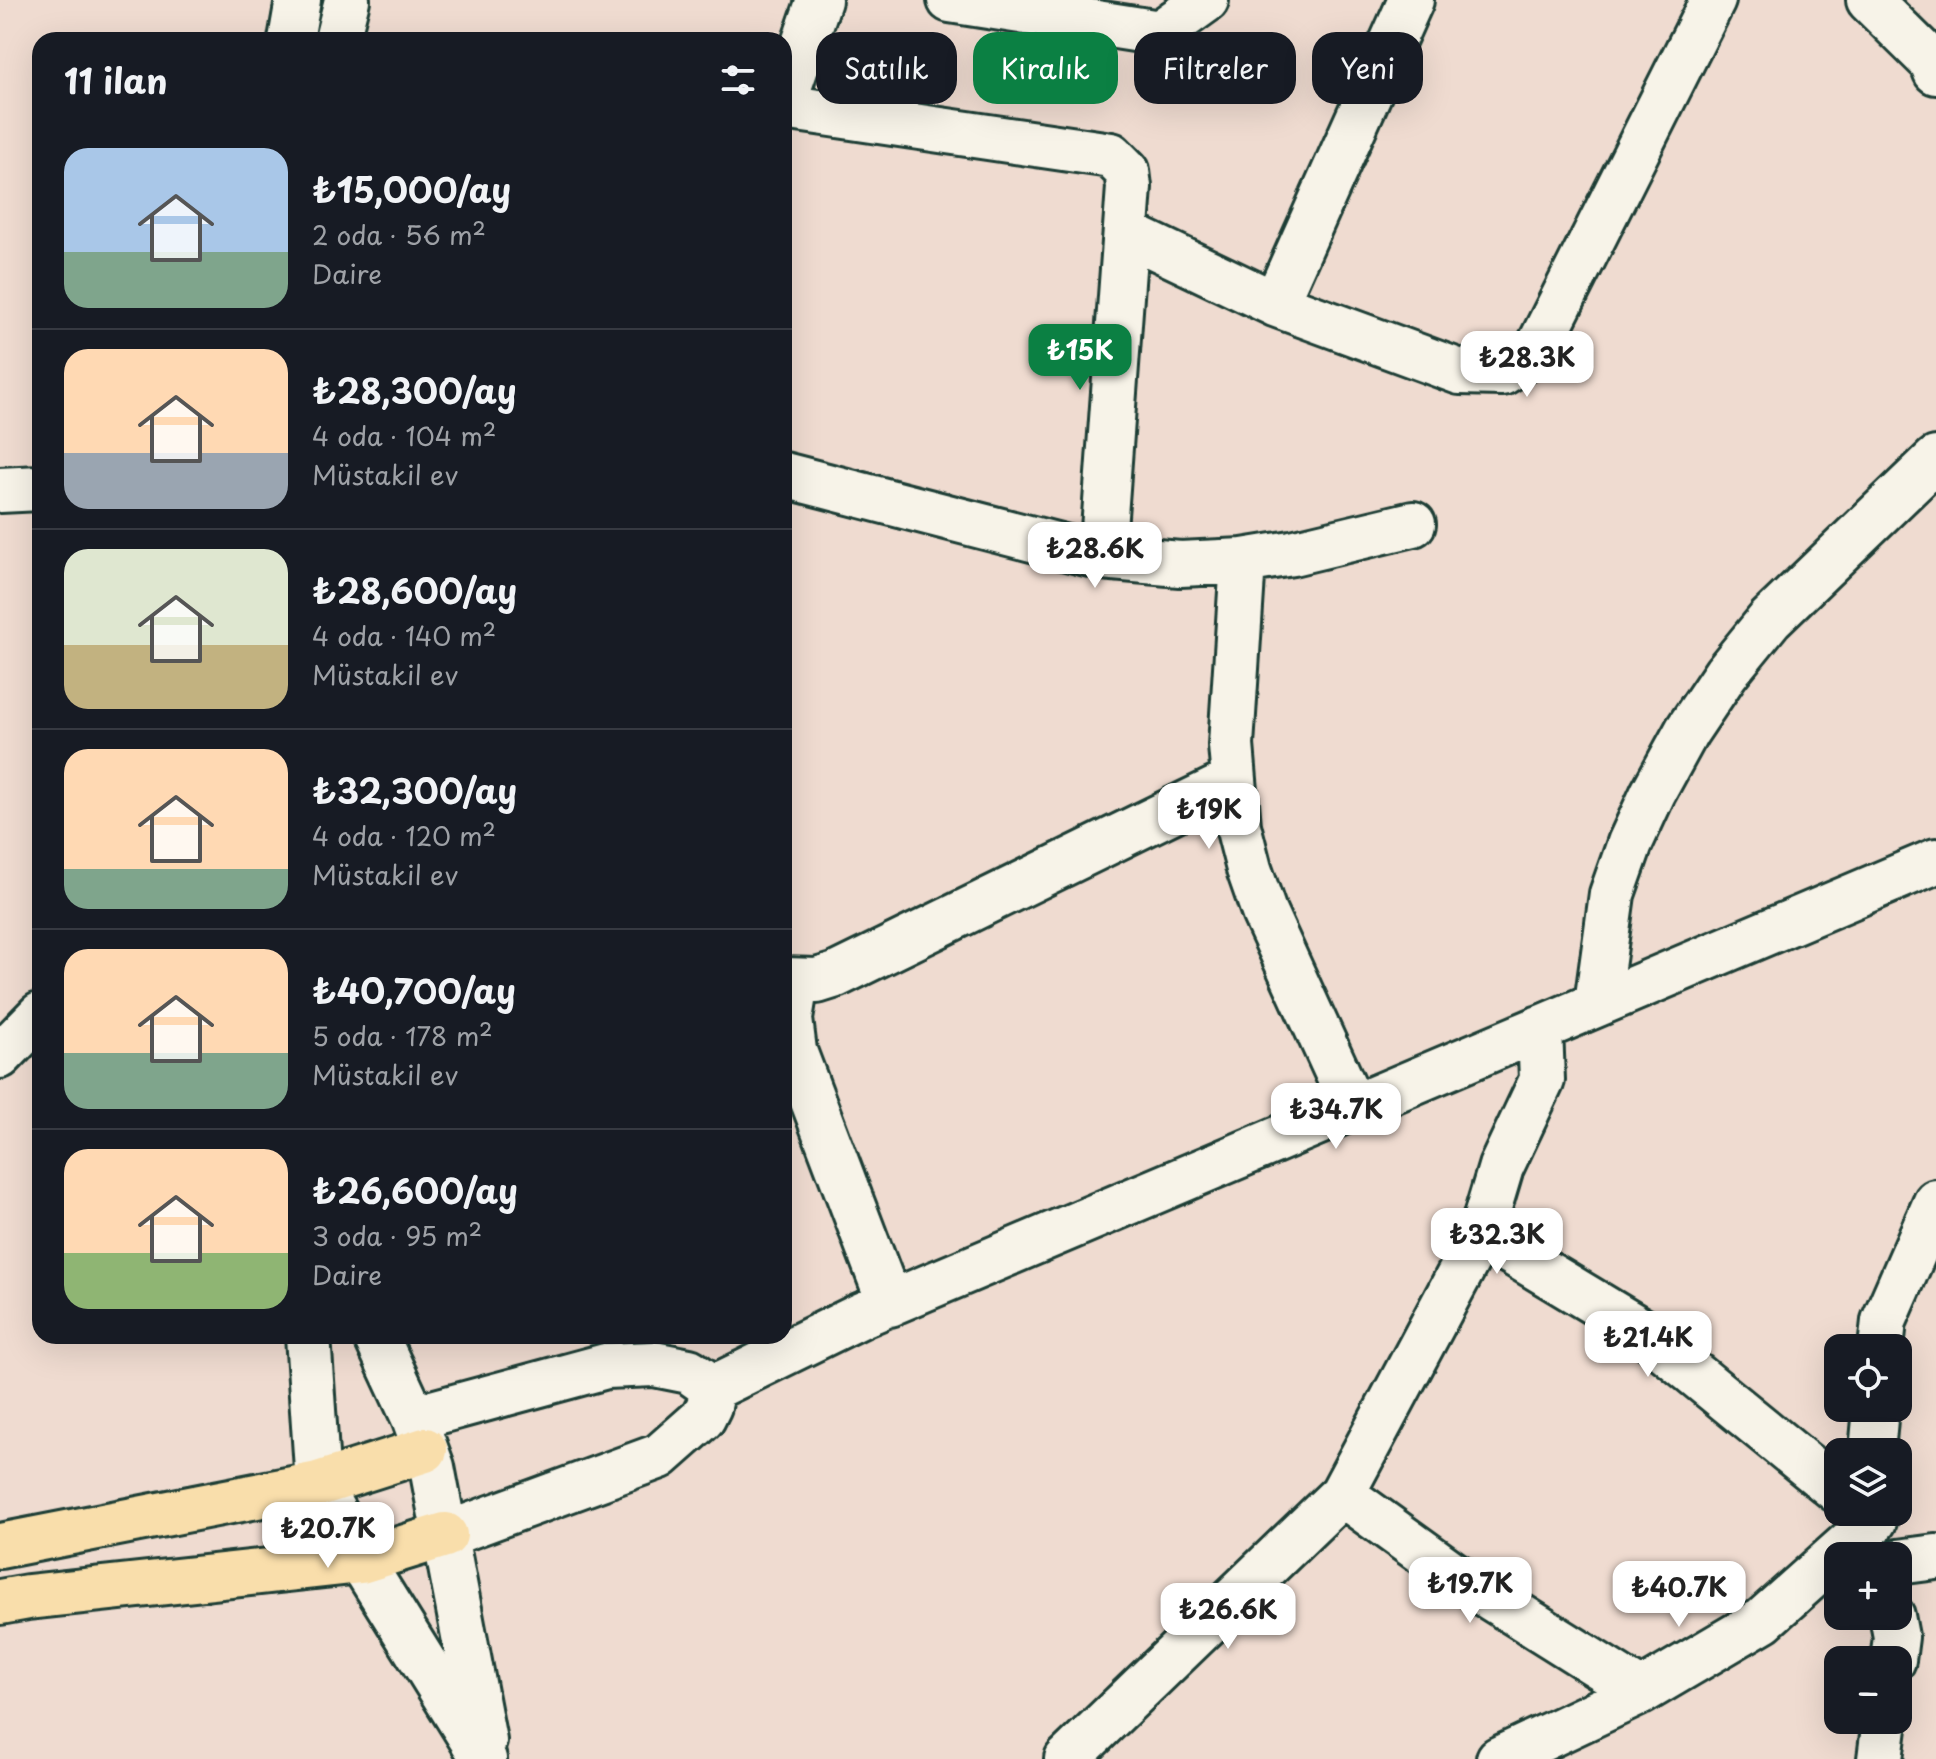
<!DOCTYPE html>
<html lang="tr">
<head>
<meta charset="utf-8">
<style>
	:root { --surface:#171b24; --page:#20242c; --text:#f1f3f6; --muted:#9ea1a6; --line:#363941; --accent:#0b8043 }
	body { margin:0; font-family:"Playpen Sans",sans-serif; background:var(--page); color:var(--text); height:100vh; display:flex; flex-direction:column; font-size:30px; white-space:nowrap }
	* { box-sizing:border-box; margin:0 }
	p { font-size:26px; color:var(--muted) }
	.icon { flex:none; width:44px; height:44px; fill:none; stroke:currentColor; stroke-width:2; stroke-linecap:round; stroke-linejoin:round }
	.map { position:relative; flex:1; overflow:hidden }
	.sheet { position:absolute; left:32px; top:32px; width:760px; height:1312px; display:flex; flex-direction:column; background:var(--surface); border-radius:24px; box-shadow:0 8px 32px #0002 }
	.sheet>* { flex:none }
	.guide { position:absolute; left:816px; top:32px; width:760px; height:72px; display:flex; gap:16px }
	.controls { position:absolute; left:1824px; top:1334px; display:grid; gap:16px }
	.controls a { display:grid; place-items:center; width:88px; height:88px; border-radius:16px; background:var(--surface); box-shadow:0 8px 32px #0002; font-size:40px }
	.price { position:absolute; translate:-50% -68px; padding:0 18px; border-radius:16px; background:#fff; color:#222; font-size:26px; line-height:52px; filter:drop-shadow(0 2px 4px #0008) }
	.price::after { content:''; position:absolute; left:50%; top:48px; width:24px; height:18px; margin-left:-12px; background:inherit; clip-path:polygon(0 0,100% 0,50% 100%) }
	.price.active { background:var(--accent); color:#fff }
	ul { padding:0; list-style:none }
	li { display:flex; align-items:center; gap:24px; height:200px; padding:0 32px }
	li+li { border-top:2px solid var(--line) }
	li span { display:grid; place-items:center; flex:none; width:224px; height:160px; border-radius:24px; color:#555 }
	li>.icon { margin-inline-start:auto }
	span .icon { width:96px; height:96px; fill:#fffc; stroke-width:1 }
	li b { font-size:34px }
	h2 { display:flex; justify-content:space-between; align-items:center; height:96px; padding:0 32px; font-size:34px }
	.chip { padding:0 28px; border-radius:24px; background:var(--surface); box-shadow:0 8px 32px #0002; font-size:28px; line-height:72px }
	.chip.active { background:var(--accent); color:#fff }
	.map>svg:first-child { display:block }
</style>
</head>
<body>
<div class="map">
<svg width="1936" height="1759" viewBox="0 0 1936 1759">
	<rect width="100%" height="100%" fill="#efdbd0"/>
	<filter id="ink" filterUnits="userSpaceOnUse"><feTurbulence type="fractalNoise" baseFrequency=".0125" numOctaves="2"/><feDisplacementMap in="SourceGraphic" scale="16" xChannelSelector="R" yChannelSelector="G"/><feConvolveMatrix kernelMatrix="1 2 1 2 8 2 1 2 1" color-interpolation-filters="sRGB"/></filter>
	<g filter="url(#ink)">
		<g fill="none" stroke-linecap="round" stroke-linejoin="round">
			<!-- minor casing -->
			<g stroke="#1f3d34" stroke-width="50">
				<path id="minor" d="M950,0L1160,33L1206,0
					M1869,0L1932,62L1936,72
					M291,40L298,0
					M337,40L347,0
					M784,102L819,0
					M784,107L1111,155L1127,171L1129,187L1102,557
					M1126,233L1275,304L1460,372L1502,373L1536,352L1713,0
					M1275,304L1411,0
					M784,475L1102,557L1180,564L1243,561L1292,553L1413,524
					M0,490L40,488
					M1243,561L1231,745L1238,826L1249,869L1264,912L1353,1107
					M784,980L817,981L836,975L1233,781
					M796,982L790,1019L794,1051L890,1304
					M1597,1004L1612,894L1630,843L1653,793L1687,731L1726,673L1770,619L1936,459
					M0,1056L40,1015
					M1481,1234L1642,1331L1838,1491
					M308,1336L318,1484L361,1561L484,1759
					M376,1336L414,1418L432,1467L484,1741
					M1881,1348L1884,1321L1936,1202
					M713,1388L862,1315L1936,861
					M414,1418L606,1366L654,1364L689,1371L713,1388L709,1406L703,1418L660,1456L445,1535
					M1872,1452L1876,1408
					M1342,1494L1453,1574L1641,1692
					M1898,1562L1936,1557
					M1892,1616L1896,1637L1893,1660
					M1067,1759L1342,1494L1481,1234L1501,1167L1542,1080L1540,1028
					M1499,1759L1641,1692L1763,1620L1874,1521L1863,1512
					M1880,1759L1885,1720"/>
			</g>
			<!-- major casing -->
			<g stroke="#1f3d34" stroke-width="50">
				<path id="major" d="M0,1546L318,1484L425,1450
					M0,1602L28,1597L361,1561L445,1535"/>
			</g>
			<!-- minor -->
			<use href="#minor" stroke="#f7f3e8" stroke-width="44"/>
			<!-- major -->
			<use href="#major" stroke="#f9deab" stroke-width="44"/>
		</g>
	</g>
</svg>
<div class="controls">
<a><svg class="icon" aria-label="locate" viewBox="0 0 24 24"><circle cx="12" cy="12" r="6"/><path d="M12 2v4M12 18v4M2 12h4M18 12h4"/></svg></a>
<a><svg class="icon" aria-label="layers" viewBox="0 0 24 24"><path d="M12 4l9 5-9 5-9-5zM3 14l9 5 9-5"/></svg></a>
<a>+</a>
<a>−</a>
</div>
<b class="price active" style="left:1080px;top:392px">₺15K</b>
<b class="price" style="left:1527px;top:399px">₺28.3K</b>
<b class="price" style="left:1095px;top:590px">₺28.6K</b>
<b class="price" style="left:1209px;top:851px">₺19K</b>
<b class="price" style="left:1336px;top:1151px">₺34.7K</b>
<b class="price" style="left:1497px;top:1276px">₺32.3K</b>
<b class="price" style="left:1648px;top:1379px">₺21.4K</b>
<b class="price" style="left:328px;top:1570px">₺20.7K</b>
<b class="price" style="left:1470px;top:1625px">₺19.7K</b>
<b class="price" style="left:1679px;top:1629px">₺40.7K</b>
<b class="price" style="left:1228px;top:1651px">₺26.6K</b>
<div class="guide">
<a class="chip">Satılık</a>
<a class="chip active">Kiralık</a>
<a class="chip">Filtreler</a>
<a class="chip">Yeni</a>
</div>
<section class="sheet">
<h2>11 ilan<svg class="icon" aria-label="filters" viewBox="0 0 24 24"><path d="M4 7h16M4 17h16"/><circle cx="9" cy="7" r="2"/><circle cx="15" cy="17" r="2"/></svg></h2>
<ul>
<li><span style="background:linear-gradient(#a9c7e8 65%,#7fa58c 0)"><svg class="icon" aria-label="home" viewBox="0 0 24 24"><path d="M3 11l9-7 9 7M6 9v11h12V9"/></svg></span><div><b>₺15,000/ay</b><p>2 oda · 56 m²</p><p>Daire</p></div></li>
<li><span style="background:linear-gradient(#ffd9b3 65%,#9aa5b1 0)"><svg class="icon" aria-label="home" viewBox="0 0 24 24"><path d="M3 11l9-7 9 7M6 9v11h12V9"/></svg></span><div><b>₺28,300/ay</b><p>4 oda · 104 m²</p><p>Müstakil ev</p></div></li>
<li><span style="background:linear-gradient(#dfe7d0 60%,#c2b280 0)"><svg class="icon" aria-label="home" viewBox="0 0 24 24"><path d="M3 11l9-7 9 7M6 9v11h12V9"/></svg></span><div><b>₺28,600/ay</b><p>4 oda · 140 m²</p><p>Müstakil ev</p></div></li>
<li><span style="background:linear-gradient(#ffd9b3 75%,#7fa58c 0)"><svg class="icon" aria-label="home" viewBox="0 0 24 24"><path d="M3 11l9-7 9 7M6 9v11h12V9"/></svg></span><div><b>₺32,300/ay</b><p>4 oda · 120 m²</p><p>Müstakil ev</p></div></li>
<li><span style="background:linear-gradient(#ffd9b3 65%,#7fa58c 0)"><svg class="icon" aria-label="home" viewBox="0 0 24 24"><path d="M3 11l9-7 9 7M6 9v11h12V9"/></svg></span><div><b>₺40,700/ay</b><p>5 oda · 178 m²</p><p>Müstakil ev</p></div></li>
<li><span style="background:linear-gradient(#ffd9b3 65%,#8fb573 0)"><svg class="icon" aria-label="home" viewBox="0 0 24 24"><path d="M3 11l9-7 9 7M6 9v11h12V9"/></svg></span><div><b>₺26,600/ay</b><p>3 oda · 95 m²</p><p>Daire</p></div></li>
</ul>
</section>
</div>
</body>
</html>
